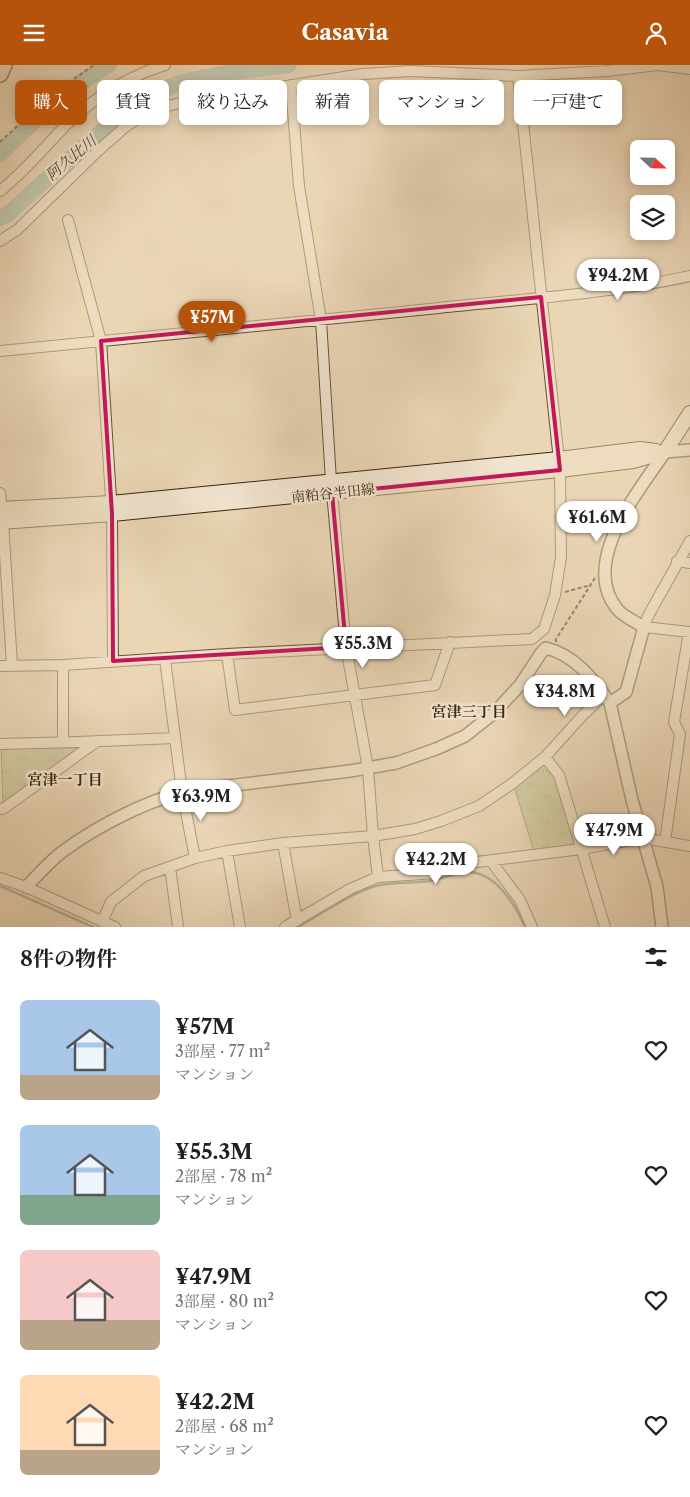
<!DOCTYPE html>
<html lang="ja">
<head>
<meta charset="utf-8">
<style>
	:root { --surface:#fff; --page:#f6f6f6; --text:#202124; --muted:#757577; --accent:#b45309 }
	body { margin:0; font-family:"Libre Caslon Text","Noto Serif JP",serif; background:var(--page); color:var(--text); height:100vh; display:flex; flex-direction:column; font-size:19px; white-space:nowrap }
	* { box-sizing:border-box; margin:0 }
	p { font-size:16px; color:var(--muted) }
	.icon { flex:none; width:28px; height:28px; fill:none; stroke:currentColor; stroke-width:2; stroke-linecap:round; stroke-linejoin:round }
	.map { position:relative; height:862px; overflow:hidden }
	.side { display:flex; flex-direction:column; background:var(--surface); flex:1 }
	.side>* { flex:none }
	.hud { position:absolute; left:15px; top:15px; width:660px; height:45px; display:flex; gap:10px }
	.needle { width:32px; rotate:112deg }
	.tools { position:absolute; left:630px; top:75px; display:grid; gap:10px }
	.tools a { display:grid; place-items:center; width:45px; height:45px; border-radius:8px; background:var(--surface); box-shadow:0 2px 8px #0003; font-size:25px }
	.price { position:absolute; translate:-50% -42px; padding:0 11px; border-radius:18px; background:#fff; color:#222; font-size:16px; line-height:32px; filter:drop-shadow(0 1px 2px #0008) }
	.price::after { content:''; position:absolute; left:50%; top:30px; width:15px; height:11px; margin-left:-8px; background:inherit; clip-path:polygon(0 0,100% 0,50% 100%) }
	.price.current { background:var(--accent); color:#fff }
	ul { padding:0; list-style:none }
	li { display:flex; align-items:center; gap:15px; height:125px; padding:0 20px }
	li span { display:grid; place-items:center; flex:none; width:140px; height:100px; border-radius:8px; color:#555 }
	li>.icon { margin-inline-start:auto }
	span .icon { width:60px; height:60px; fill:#fffc; stroke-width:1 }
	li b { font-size:21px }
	h2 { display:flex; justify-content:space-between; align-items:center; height:60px; padding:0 20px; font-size:21px }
	.chip { padding:0 18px; border-radius:8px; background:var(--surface); box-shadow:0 2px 8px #0003; font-size:18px; line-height:45px }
	.chip.current { background:var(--accent); color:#fff }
	header { display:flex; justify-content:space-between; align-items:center; height:65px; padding:0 20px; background:var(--accent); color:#fff; font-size:22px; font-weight:700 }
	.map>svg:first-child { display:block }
</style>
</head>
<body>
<header><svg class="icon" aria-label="menu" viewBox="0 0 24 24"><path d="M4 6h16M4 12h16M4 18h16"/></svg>Casavia<svg class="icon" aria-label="person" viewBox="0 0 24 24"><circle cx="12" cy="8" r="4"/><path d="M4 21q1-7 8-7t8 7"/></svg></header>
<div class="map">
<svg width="690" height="862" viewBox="0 0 690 862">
	<defs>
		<pattern id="park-tufts" width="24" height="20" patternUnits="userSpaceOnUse" patternTransform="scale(1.25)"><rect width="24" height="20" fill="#b7be8d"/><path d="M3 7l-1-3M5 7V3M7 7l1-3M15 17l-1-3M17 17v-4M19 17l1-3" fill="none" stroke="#9ea378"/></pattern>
	</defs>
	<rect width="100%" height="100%" fill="#ead6b5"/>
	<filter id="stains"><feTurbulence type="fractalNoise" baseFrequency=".004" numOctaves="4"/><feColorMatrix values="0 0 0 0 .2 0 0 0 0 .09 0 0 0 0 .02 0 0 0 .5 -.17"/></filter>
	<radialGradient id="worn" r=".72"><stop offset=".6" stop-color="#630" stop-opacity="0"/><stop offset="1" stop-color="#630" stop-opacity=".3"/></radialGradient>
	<!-- park -->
	<path fill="url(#park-tufts)" stroke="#78724e" d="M78,677L80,689L3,744L1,679Z
		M545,692L559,710L581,784L535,790L513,718Z"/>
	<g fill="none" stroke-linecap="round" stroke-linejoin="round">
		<!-- stream -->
		<path stroke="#727e6d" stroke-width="2.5" d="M0,821L93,862
			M298,862C323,848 353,826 380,820C397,817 414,818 430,816C440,815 450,810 459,808C492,801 514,837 525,862"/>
		<!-- river -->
		<path stroke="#98b9ab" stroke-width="16" d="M0,89C34,56 68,23 109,0
			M0,153L8,149C48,113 88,74 133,43C147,34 163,23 180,18C215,8 253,5 289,0"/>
		<!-- minor casing -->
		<g stroke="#665238" stroke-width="12">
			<path id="minor" d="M291,20L299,121L321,255L331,416L346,582L368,703L373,771L378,812
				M0,126C24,107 44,83 65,61C93,33 127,12 165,0
				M68,155L101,276L112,449L113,596
				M0,176L17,165L99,85L125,62L145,49L159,43L205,32L274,23L363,9L411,6L518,11L607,6L658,0L690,4
				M0,286C147,272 293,258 439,243C523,234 608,229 690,211
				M0,428L3,457L12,600
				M690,476L648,551L644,562L690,567
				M677,496L690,498
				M227,589L235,645L435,620L450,577
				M165,594L182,727L195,793
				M0,601L63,600L227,589L532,574L544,564L555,530L561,492L560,405L518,11
				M63,677V600
				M0,679L78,677L175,673
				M545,692L559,710L605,862
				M0,744H3L96,677
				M665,777L680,669L674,657L689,567
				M283,778L297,856
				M227,786L240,862
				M491,796L520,835L532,862
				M170,802L178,862
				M0,813L26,822L115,862
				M102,857L111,837L144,811L195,793L227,786L283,778L373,771L415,764L441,756L479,741L513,718L545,692L583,650L604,630
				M285,862L350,824L378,812L437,808L469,798L581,784L643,773L690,781"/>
		</g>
		<!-- tertiary casing -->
		<g stroke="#665238" stroke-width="14">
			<path id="tertiary" d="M26,822C38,810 49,797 62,787C97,761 152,732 195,725L350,706L396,698L436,684L465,671L494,648L520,620L541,588L546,583C575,590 594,615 610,638
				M662,862L657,822L632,735L610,638L626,627L644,562C636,557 624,552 618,545C578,498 639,426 665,387L690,385"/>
		</g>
		<!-- secondary casing -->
		<g stroke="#3a260f" stroke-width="16">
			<path id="secondary" d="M0,444L111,438L559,394L640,384L656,386
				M0,457L112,449L560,405L633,396L665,387L690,348"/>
		</g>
		<!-- primary casing -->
		<g stroke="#3a260f" stroke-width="18">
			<path id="primary" d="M0,9L4,0"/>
		</g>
		<!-- path -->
		<path stroke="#3a260f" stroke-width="2" stroke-dasharray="4 2.5" stroke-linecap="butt" d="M0,77L52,29L94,0
			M565,527L591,520
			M556,577V574L595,513"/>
		<!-- minor -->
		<use href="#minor" stroke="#f1e4cf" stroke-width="10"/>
		<!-- tertiary -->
		<use href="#tertiary" stroke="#f1e4cf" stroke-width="11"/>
		<!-- secondary -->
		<use href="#secondary" stroke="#f1e4cf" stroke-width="14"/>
		<!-- primary -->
		<use href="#primary" stroke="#ead6b5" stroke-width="15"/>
	</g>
	<!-- marked area -->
	<path d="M0 0H690V862H0ZM541,232L560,405L332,428L346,582L113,596L112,449L101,276Z" fill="#ead6b5" fill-opacity=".55" fill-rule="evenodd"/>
	<path fill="none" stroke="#c2185b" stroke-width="4" stroke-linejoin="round" d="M541,232L560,405L332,428L346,582L113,596L112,449L101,276Z"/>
	<g text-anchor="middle" stroke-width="5" stroke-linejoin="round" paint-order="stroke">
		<!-- street labels -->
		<g font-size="14" fill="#3a260f" stroke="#f1e4cf">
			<text transform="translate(333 428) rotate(-6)" y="5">南粕谷半田線</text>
		</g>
		<!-- water labels -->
		<g font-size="15" font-style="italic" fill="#524b36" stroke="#f1e4cf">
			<text transform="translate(71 93) rotate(-40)" y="5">阿久比川</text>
		</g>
		<!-- neighbourhood labels -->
		<g font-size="15" font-weight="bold" fill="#3a260f" stroke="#f1e4cf">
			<text x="469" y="652">宮津三丁目</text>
			<text x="65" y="720">宮津一丁目</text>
		</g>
	</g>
	<rect width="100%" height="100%" filter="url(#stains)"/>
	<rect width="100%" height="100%" fill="url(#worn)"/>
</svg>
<div class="tools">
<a><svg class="needle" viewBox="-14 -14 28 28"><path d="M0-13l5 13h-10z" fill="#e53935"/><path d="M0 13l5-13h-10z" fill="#757577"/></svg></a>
<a><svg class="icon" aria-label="layers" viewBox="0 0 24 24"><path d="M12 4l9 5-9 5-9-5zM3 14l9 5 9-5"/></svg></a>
</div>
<b class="price" style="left:618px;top:236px">¥94.2M</b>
<b class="price current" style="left:212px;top:278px">¥57M</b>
<b class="price" style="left:597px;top:478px">¥61.6M</b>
<b class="price" style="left:363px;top:604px">¥55.3M</b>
<b class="price" style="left:565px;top:652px">¥34.8M</b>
<b class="price" style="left:201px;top:757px">¥63.9M</b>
<b class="price" style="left:614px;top:791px">¥47.9M</b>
<b class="price" style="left:436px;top:820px">¥42.2M</b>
<div class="hud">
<a class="chip current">購入</a>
<a class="chip">賃貸</a>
<a class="chip">絞り込み</a>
<a class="chip">新着</a>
<a class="chip">マンション</a>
<a class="chip">一戸建て</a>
</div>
</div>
<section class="side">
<h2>8件の物件<svg class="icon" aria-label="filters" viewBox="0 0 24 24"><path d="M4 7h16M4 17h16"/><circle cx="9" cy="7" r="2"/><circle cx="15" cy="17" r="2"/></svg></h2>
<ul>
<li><span style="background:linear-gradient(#a9c7e8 75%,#b9a48a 0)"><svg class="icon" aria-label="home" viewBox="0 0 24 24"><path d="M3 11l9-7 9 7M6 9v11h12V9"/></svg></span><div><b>¥57M</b><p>3部屋 · 77 m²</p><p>マンション</p></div><svg class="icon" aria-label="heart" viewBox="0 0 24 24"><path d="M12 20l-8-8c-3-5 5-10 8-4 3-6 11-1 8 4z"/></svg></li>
<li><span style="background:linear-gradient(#a9c7e8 70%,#7fa58c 0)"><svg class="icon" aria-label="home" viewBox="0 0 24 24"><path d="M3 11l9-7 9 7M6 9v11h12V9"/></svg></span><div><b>¥55.3M</b><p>2部屋 · 78 m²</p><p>マンション</p></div><svg class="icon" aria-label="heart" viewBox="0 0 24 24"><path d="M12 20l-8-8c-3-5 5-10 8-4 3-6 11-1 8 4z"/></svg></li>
<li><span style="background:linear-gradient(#f6c9c9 70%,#b9a48a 0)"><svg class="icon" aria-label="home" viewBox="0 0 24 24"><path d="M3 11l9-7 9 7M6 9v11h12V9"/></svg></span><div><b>¥47.9M</b><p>3部屋 · 80 m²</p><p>マンション</p></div><svg class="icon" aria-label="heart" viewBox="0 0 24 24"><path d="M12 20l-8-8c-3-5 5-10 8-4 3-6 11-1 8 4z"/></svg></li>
<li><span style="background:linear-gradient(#ffd9b3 75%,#b9a48a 0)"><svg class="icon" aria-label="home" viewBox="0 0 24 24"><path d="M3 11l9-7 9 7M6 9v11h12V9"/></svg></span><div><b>¥42.2M</b><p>2部屋 · 68 m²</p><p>マンション</p></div><svg class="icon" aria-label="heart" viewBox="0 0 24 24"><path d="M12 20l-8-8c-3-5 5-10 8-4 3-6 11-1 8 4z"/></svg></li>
</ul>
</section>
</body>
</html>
